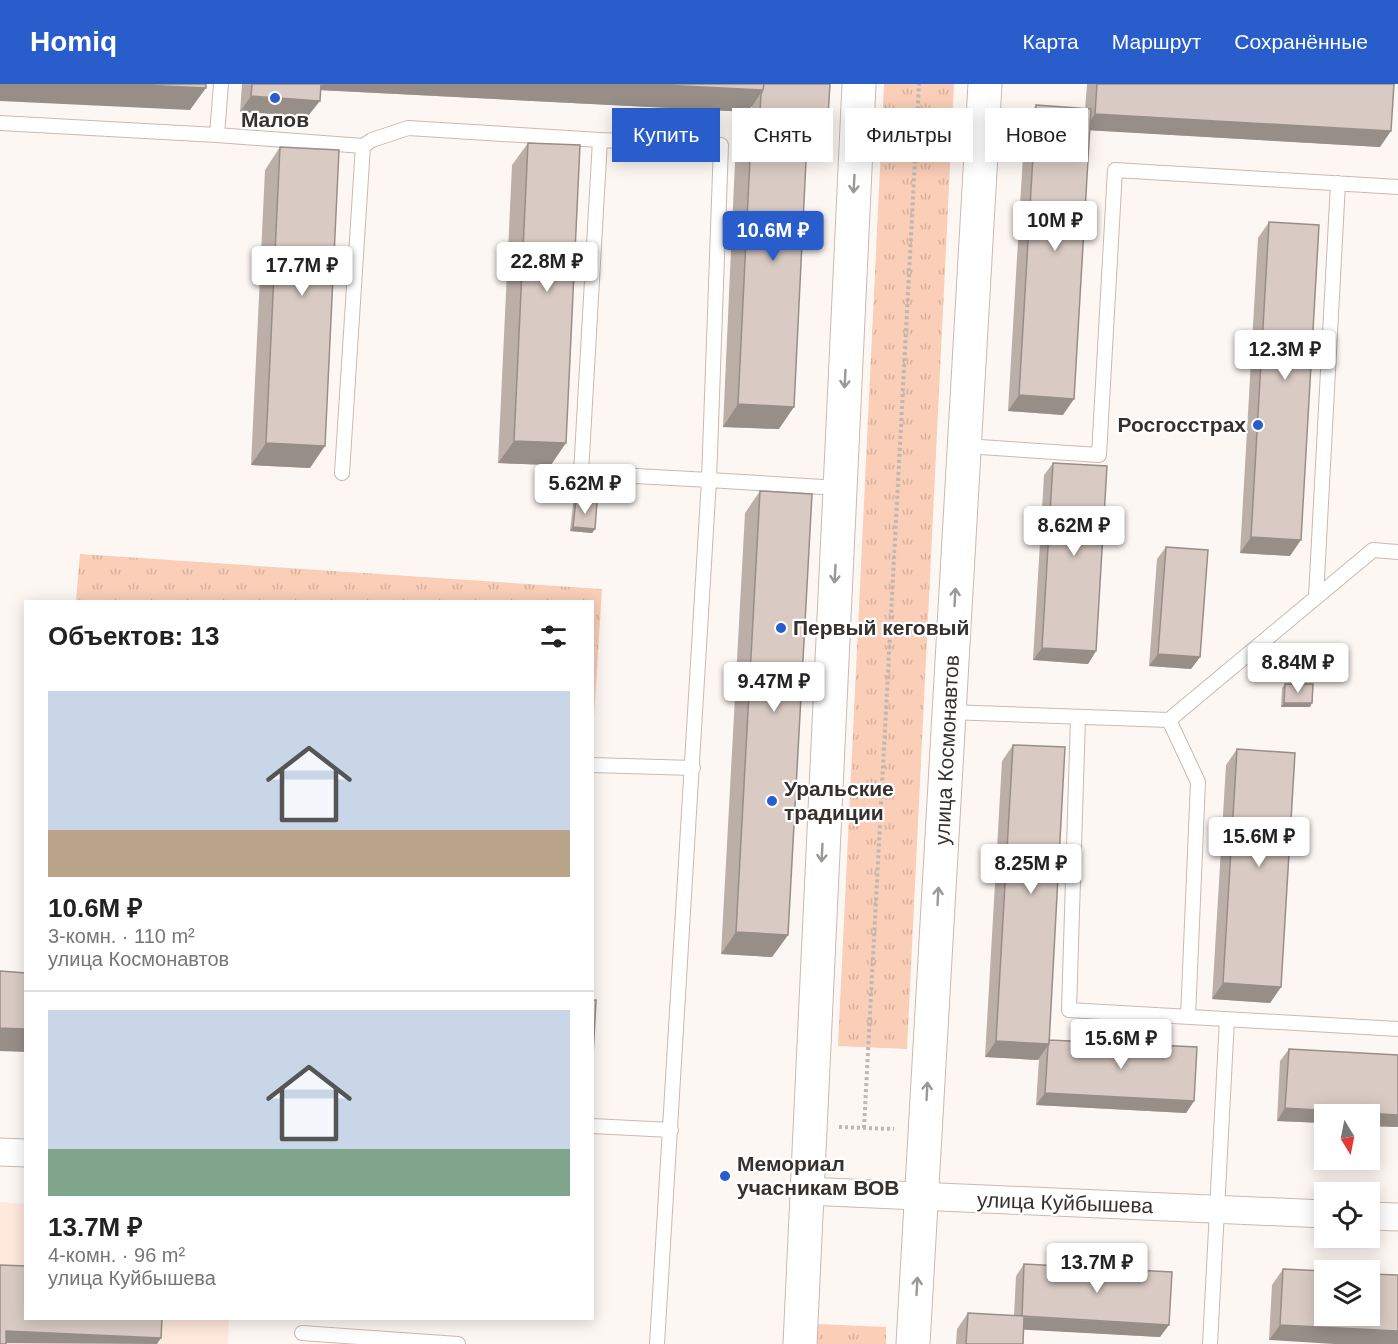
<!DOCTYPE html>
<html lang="ru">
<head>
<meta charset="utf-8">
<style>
	:root { --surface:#fff; --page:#f2f2f2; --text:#222; --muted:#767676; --line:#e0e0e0; --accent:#285dcb }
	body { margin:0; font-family:Helvetica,sans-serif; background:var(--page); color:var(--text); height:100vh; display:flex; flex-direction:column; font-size:22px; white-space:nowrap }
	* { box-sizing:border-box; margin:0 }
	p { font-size:20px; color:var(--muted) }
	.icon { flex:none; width:33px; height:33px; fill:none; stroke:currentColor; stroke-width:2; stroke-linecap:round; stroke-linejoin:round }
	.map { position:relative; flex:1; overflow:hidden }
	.panel { position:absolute; left:24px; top:516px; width:570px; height:720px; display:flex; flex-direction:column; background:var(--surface); border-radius:0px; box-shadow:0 3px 15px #0003 }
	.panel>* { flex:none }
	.banner { position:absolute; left:612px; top:24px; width:570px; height:54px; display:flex; gap:12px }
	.needle { width:39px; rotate:170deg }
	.tools { position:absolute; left:1314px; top:1020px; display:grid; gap:12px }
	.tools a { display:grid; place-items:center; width:66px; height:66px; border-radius:0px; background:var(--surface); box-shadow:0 3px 15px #0003; font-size:30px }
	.price { position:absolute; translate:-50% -51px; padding:0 14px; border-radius:6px; background:#fff; color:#222; font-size:20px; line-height:39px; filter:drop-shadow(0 2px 3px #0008) }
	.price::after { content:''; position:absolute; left:50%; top:36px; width:18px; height:14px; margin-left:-9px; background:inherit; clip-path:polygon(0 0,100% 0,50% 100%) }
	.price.on { background:var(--accent); color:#fff }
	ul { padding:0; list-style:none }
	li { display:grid; align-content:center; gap:12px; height:318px; padding:0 24px }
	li+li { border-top:2px solid var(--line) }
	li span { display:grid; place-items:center; height:186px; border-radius:0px; color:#555 }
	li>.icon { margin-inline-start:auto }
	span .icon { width:108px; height:108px; fill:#fffc; stroke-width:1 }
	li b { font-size:26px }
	h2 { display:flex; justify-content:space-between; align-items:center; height:72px; padding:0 24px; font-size:26px }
	.chip { padding:0 21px; border-radius:0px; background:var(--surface); box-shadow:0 3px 15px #0003; font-size:21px; line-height:54px }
	.chip.on { background:var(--accent); color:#fff }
	header { display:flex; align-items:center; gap:36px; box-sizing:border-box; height:84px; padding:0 30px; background:var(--accent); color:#fff }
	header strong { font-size:28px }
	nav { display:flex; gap:33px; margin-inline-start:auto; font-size:21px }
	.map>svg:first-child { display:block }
</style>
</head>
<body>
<header>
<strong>Homiq</strong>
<nav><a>Карта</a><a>Маршрут</a><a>Сохранённые</a></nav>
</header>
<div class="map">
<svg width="1398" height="1260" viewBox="0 0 1398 1260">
	<defs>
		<pattern id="grass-tufts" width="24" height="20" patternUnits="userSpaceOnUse" patternTransform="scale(1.5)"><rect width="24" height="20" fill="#faceb7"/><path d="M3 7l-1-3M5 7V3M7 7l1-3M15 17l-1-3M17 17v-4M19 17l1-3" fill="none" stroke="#d7b19e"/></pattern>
	</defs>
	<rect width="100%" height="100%" fill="#fdf7f4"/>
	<!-- built -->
	<path fill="#ffe8dc" d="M0,1118L25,1120L26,1234L229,1235L228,1260H0Z"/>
	<!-- grass -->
	<path fill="url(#grass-tufts)" d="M884,0H954L907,965L838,962Z
		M80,470L602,505L593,649L592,518L76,517Z
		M818,1240L886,1243V1260H817Z"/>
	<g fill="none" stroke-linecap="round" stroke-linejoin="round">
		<!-- lane casing -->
		<g stroke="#c8bab2" stroke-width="16">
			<path id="lane" d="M0,39L217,51L221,0
				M217,51L363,62L372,56L408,44L600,56L581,389L709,396L721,61L600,56
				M965,362L1099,371L1115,86L1398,103
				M342,389L363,62
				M1316,513L1338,99
				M949,628L1169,636L1373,466L1398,468
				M1078,633L1069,926L1398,945
				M1169,636L1198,698L1188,933
				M592,681L693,684
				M592,1042L671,1046
				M302,1249L458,1260
				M657,1260L709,396L839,404
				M1210,1260L1227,935"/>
		</g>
		<!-- street casing -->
		<g stroke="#c8bab2" stroke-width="29">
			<path id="street" d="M0,1068L26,1069
				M806,1107L1324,1130
				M1370,1132L1398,1133"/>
		</g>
		<!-- secondary casing -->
		<g stroke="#c8bab2" stroke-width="35">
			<path id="secondary" d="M800,1260L859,0
				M913,1260L985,0"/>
		</g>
		<!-- path -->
		<path stroke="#beb8b5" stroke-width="4" stroke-dasharray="3 3" stroke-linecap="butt" d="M839,1043L894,1045
			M864,1044L919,0"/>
		<!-- lane -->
		<use href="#lane" stroke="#fff" stroke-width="14"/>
		<!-- street -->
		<use href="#street" stroke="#fff" stroke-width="27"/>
		<!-- secondary -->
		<use href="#secondary" stroke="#fff" stroke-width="33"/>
	</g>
	<!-- wall -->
	<path fill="#bbafa8" d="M242,0H830L819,44L807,43L779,345L723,343L736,56L752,34V22L748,28L320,6L308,32L240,28Z
		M1087,0H1394L1380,63L1090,46L1063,331L1008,327L1025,37L1036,21L1085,25Z
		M528,59L551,381L498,379L512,81Z
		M280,63L310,384L251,381L265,86Z
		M1269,138L1290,472L1240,469L1258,154Z
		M1053,379L1096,567L1088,580L1033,576L1044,391Z
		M760,407L788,851L772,873L721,870L745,429Z
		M576,416L595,445L592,449L570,447L573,420Z
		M1166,463L1200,573L1191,585L1149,582L1157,475Z
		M1285,600L1310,623H1281L1282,604Z
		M1013,661L1049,956L1194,1017L1186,1029L1036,1021L1039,974L1038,976L985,973L1002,677Z
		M1237,665L1281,903L1270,919L1212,915L1226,681Z
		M1289,965L1398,971V1043L1370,1042L1324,1030V1039L1277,1037L1280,977Z
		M1024,1180L1160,1253L1024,1245L1023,1260H956L957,1245L968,1229L1014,1232L1016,1192Z
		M1283,1185L1398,1191L1269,1256L1272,1201Z"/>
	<!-- shaded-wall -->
	<path fill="#988e88" d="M0,0H121L206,4L190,26L0,17Z
		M323,0H643L763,6L748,28L318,6Z
		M251,12L320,17L308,32L240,28Z
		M760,27L828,32L819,44L751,40Z
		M1095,30L1391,47L1380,63L1084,46Z
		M1019,311L1074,315L1063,331L1008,327Z
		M738,320L794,323L779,345L723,343Z
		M514,357L566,359L551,381L498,379Z
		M266,359L325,362L310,384L251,381Z
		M573,443L595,445L592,449L570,447Z
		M1251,453L1301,456L1290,472L1240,469Z
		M1042,564L1096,567L1088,580L1033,576Z
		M1158,570L1200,573L1191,585L1149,582Z
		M1284,619H1312L1310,623H1281Z
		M736,848L788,851L772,873L721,870Z
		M1223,899L1281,903L1270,919L1212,915Z
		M0,944L26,945V968L0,967Z
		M996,957L1049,960L1038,976L985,973Z
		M1045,1009L1194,1017L1186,1029L1036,1021Z
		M1285,1024L1398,1031V1043L1370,1042V1030H1324V1039L1277,1037Z
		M1021,1233L1169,1241L1160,1253L1013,1245Z
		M1280,1241L1398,1247V1260H1334L1269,1256Z
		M6,1247L161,1254L157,1260L0,1259Z"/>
	<!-- building -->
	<path fill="#d9cbc3" stroke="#988e88" stroke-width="1.5" d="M121,0H206V4Z
		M252,0H321L320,17L251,12Z
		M643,0H764L763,6Z
		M764,0H830L828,32L760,27L761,10L763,6Z
		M1097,0H1394L1391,47L1095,30Z
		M1036,21L1091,25L1074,315L1019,311Z
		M752,34L808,36L794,323L738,320Z
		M528,59L580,61L566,359L514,357Z
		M280,63L339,66L325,362L266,359Z
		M1269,138L1319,141L1301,456L1251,453Z
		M1053,379L1107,382L1096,567L1042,564Z
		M760,407L812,410L788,851L736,848Z
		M576,416L597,418L595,445L573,443Z
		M1166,463L1208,466L1200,573L1158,570Z
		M1285,600H1313L1312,619H1284Z
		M1013,661L1065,663L1049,960L996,957Z
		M1237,665L1295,669L1281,903L1223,899Z
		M0,887L26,889V945L0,944Z
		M592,916H596L593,973H592Z
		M1049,956L1197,963L1194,1017L1045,1009L1048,962L1049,960Z
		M1289,965L1398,971V1031L1285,1024Z
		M1024,1180L1172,1188L1169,1241L1022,1232Z
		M0,1181L26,1182V1234H162L161,1254L6,1247V1260H0Z
		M1283,1185L1324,1187V1232H1370V1190L1398,1191V1247L1280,1241Z
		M968,1229L1024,1232L1023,1260H966Z"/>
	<!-- one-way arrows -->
	<defs><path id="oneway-shaft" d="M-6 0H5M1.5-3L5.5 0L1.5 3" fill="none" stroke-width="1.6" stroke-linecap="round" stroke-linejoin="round" transform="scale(1.5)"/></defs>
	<g stroke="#9b9896">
		<use href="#oneway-shaft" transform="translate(854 100) rotate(93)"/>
		<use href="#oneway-shaft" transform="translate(845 295) rotate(93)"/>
		<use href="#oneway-shaft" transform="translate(835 490) rotate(93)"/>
		<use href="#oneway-shaft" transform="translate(955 513) rotate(-87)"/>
		<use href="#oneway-shaft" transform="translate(822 769) rotate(93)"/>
		<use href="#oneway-shaft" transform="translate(938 812) rotate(-87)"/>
		<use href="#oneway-shaft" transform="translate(927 1007) rotate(-87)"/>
		<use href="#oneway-shaft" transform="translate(917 1202) rotate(-87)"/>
	</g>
	<!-- markers -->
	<g fill="#285dcb" stroke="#fff" stroke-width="2">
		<circle cx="275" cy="14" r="6"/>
		<circle cx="1258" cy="341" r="6"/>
		<circle cx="781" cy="544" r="6"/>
		<circle cx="772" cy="717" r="6"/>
		<circle cx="725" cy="1092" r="6"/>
	</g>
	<g text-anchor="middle" stroke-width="4.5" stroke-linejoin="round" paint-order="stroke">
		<!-- poi labels -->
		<g font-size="21" font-weight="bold" fill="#37312e" stroke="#fff" text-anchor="start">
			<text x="275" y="43" text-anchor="middle">Малов</text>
			<text x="1246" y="348" text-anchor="end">Росгосстрах</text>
			<text x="793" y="551">Первый кеговый</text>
			<text x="784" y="712">Уральские<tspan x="784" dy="24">традиции</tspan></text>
			<text x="737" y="1087">Мемориал<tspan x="737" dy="24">учасникам ВОВ</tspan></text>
		</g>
		<!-- street labels -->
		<g font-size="21" fill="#37312e" stroke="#fff">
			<text transform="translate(947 666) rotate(-87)" y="7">улица Космонавтов</text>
			<text transform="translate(1065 1119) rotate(2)" y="7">улица Куйбышева</text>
		</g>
	</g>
</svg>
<div class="tools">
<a><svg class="needle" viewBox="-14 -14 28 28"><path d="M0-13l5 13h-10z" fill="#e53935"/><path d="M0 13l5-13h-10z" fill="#767676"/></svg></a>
<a><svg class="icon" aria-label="locate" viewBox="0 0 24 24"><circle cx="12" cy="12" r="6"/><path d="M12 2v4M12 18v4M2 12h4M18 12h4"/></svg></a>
<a><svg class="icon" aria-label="layers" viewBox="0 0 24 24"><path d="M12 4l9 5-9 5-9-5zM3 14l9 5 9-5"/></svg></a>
</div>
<b class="price" style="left:1055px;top:168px">10M ₽</b>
<b class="price on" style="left:773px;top:178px">10.6M ₽</b>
<b class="price" style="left:547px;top:209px">22.8M ₽</b>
<b class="price" style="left:302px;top:213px">17.7M ₽</b>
<b class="price" style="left:1285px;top:297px">12.3M ₽</b>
<b class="price" style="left:585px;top:431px">5.62M ₽</b>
<b class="price" style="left:1074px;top:473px">8.62M ₽</b>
<b class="price" style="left:1298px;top:610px">8.84M ₽</b>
<b class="price" style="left:774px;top:629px">9.47M ₽</b>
<b class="price" style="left:1259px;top:784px">15.6M ₽</b>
<b class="price" style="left:1031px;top:811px">8.25M ₽</b>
<b class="price" style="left:1121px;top:986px">15.6M ₽</b>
<b class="price" style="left:1097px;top:1210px">13.7M ₽</b>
<div class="banner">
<a class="chip on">Купить</a>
<a class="chip">Снять</a>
<a class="chip">Фильтры</a>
<a class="chip">Новое</a>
</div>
<section class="panel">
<h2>Объектов: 13<svg class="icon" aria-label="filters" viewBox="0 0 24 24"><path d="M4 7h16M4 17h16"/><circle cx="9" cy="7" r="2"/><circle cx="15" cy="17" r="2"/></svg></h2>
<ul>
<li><span style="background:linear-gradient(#c9d6e8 75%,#b9a48a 0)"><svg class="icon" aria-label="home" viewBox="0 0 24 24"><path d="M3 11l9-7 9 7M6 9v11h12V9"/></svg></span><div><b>10.6M ₽</b><p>3-комн. · 110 m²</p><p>улица Космонавтов</p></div></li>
<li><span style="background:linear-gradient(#c9d6e8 75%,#7fa58c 0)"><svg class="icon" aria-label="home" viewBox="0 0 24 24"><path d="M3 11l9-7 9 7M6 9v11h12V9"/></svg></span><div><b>13.7M ₽</b><p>4-комн. · 96 m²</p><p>улица Куйбышева</p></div></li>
</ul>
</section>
</div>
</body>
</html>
